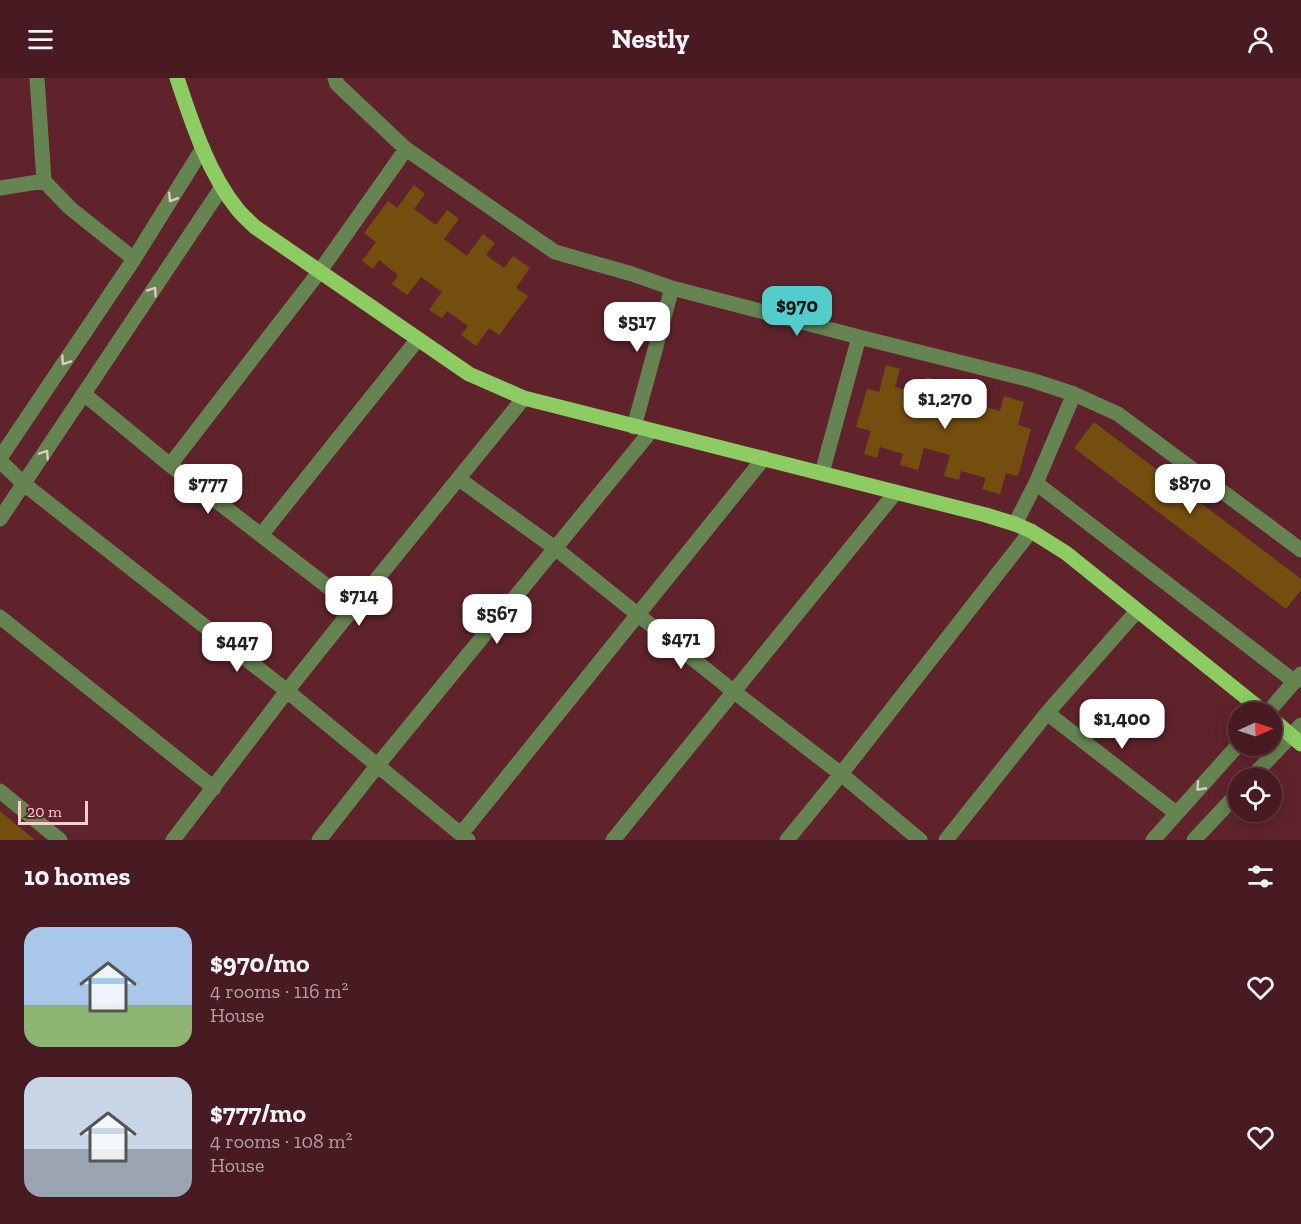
<!DOCTYPE html>
<html lang="en">
<head>
<meta charset="utf-8">
<style>
	:root { --surface:#481a21; --page:#4f232a; --text:#f1f3f6; --muted:#b1a1a5; --line:#60383f; --accent:#52cdcc }
	body { margin:0; font-family:"Zilla Slab",serif; background:var(--page); color:var(--text); height:100vh; display:flex; flex-direction:column; font-size:22px; white-space:nowrap }
	* { box-sizing:border-box; margin:0 }
	p { font-size:20px; color:var(--muted) }
	.icon { flex:none; width:33px; height:33px; fill:none; stroke:currentColor; stroke-width:2; stroke-linecap:round; stroke-linejoin:round }
	.map { position:relative; height:762px; overflow:hidden }
	.sheet { display:flex; flex-direction:column; background:var(--surface); flex:1 }
	.sheet>* { flex:none }
	.needle { width:39px; rotate:87deg }
	.tools { position:absolute; left:1228px; top:624px; display:grid; gap:12px }
	.tools a { display:grid; place-items:center; width:54px; height:54px; border-radius:50%; background:var(--surface); box-shadow:0 3px 15px #0003,0 0 0 2px var(--line); font-size:30px }
	.scale { position:absolute; left:18px; bottom:15px; width:70px; box-sizing:border-box; padding-left:6px; border:3px solid #f7cfd2; border-top:0; font-size:16px; line-height:21px; white-space:nowrap; color:#f7cfd2; -webkit-text-stroke:4px #60232c; paint-order:stroke }
	.price { position:absolute; translate:-50% -51px; padding:0 14px; border-radius:12px; background:#fff; color:#222; font-size:20px; line-height:39px; filter:drop-shadow(0 2px 3px #0008) }
	.price::after { content:''; position:absolute; left:50%; top:36px; width:18px; height:14px; margin-left:-9px; background:inherit; clip-path:polygon(0 0,100% 0,50% 100%) }
	.price.on { background:var(--accent); color:#111 }
	ul { padding:0; list-style:none }
	li { display:flex; align-items:center; gap:18px; height:150px; padding:0 24px }
	li span { display:grid; place-items:center; flex:none; width:168px; height:120px; border-radius:18px; color:#555 }
	li>.icon { margin-inline-start:auto }
	span .icon { width:72px; height:72px; fill:#fffc; stroke-width:1 }
	li b { font-size:26px }
	h2 { display:flex; justify-content:space-between; align-items:center; height:72px; padding:0 24px; font-size:26px }
	header { display:flex; justify-content:space-between; align-items:center; height:78px; padding:0 24px; background:var(--surface); font-size:27px; font-weight:700 }
	.map>svg:first-child { display:block }
</style>
</head>
<body>
<header><svg class="icon" aria-label="menu" viewBox="0 0 24 24"><path d="M4 6h16M4 12h16M4 18h16"/></svg>Nestly<svg class="icon" aria-label="person" viewBox="0 0 24 24"><circle cx="12" cy="8" r="4"/><path d="M4 21q1-7 8-7t8 7"/></svg></header>
<div class="map">
<svg width="1301" height="762" viewBox="0 0 1301 762">
	<rect width="100%" height="100%" fill="#60232c"/>
	<!-- building -->
	<path fill="#744e0f" d="M414,107L425,116L414,131L436,147L447,132L459,141L444,161L467,178L483,156L495,165L486,177L504,190L513,178L530,190L516,210L528,218L499,257L489,250L476,268L461,257L468,248L447,233L442,240L429,232L442,214L421,199L407,217L392,206L398,197L379,182L373,191L362,183L376,164L364,155L388,123L397,130Z
		M886,287L900,291L895,309L921,316L926,299L941,303L934,327L961,334L968,308L982,312L978,327L1000,333L1004,318L1024,324L1018,347L1031,351L1018,398L1006,395L1000,416L982,411L986,400L961,393L959,402L944,398L950,377L924,370L918,392L900,387L903,376L880,369L877,380L864,376L871,353L856,349L867,311L879,314Z
		M1094,344L1301,501V512L1286,531L1074,370Z
		M0,733L35,762H0Z"/>
	<g fill="none" stroke-linecap="round" stroke-linejoin="round">
		<!-- minor -->
		<path stroke="#658452" stroke-width="15" d="M37,0L44,103
			M335,0L337,6L406,71L555,174L632,196L672,210L859,259L1031,302L1074,316L1118,336L1301,472
			M0,110L44,103L70,130L134,181
			M84,316L170,387L354,529
			M634,349L672,210
			M0,380L134,181L203,70
			M0,383L24,406L287,613L468,762
			M170,387L320,193L406,71
			M822,395L859,259
			M459,401L555,470L733,613L841,696L920,762
			M1036,405L1295,604
			M0,441L222,109
			M1015,446L1036,405L1074,316
			M261,457L418,261
			M0,539L214,710
			M1268,634L1301,596
			M1047,635L1176,735
			M1251,700L1301,647
			M0,713L60,762
			M461,756L764,380
			M173,762L287,613L354,529L524,320
			M319,762L377,688L651,353
			M613,762L896,414
			M787,762L841,696L1031,453
			M946,762L1047,635L1137,533
			M1153,762L1239,666
			M1194,762L1239,714"/>
		<!-- major -->
		<path stroke="#8ccc62" stroke-width="15" d="M177,0C192,45 208,95 238,132C243,138 250,144 255,149L469,296L524,320L986,437L1015,446L1031,453L1066,475L1264,634
			M1272,641L1301,666"/>
	</g>
	<!-- one-way arrows -->
	<defs><path id="oneway-chevron" d="M-2-3.5L2.5 0L-2 3.5" fill="none" stroke-width="1.6" stroke-linecap="round" stroke-linejoin="round" transform="scale(1.5)"/></defs>
	<g stroke="#e8c8c5">
		<use href="#oneway-chevron" transform="translate(172 120) rotate(122)"/>
		<use href="#oneway-chevron" transform="translate(153 213) rotate(-56)"/>
		<use href="#oneway-chevron" transform="translate(65 283) rotate(124)"/>
		<use href="#oneway-chevron" transform="translate(45 376) rotate(-56)"/>
		<use href="#oneway-chevron" transform="translate(1200 709) rotate(132)"/>
	</g>
</svg>
<div class="tools">
<a><svg class="needle" viewBox="-14 -14 28 28"><path d="M0-13l5 13h-10z" fill="#e53935"/><path d="M0 13l5-13h-10z" fill="#b1a1a5"/></svg></a>
<a><svg class="icon" aria-label="locate" viewBox="0 0 24 24"><circle cx="12" cy="12" r="6"/><path d="M12 2v4M12 18v4M2 12h4M18 12h4"/></svg></a>
</div>
<div class="scale">20 m</div>
<b class="price on" style="left:797px;top:259px">$970</b>
<b class="price" style="left:637px;top:275px">$517</b>
<b class="price" style="left:945px;top:352px">$1,270</b>
<b class="price" style="left:208px;top:437px">$777</b>
<b class="price" style="left:1190px;top:437px">$870</b>
<b class="price" style="left:359px;top:549px">$714</b>
<b class="price" style="left:497px;top:567px">$567</b>
<b class="price" style="left:681px;top:592px">$471</b>
<b class="price" style="left:237px;top:595px">$447</b>
<b class="price" style="left:1122px;top:672px">$1,400</b>
</div>
<section class="sheet">
<h2>10 homes<svg class="icon" aria-label="filters" viewBox="0 0 24 24"><path d="M4 7h16M4 17h16"/><circle cx="9" cy="7" r="2"/><circle cx="15" cy="17" r="2"/></svg></h2>
<ul>
<li><span style="background:linear-gradient(#a9c7e8 65%,#8fb573 0)"><svg class="icon" aria-label="home" viewBox="0 0 24 24"><path d="M3 11l9-7 9 7M6 9v11h12V9"/></svg></span><div><b>$970/mo</b><p>4 rooms · 116 m²</p><p>House</p></div><svg class="icon" aria-label="heart" viewBox="0 0 24 24"><path d="M12 20l-8-8c-3-5 5-10 8-4 3-6 11-1 8 4z"/></svg></li>
<li><span style="background:linear-gradient(#c9d6e8 60%,#9aa5b1 0)"><svg class="icon" aria-label="home" viewBox="0 0 24 24"><path d="M3 11l9-7 9 7M6 9v11h12V9"/></svg></span><div><b>$777/mo</b><p>4 rooms · 108 m²</p><p>House</p></div><svg class="icon" aria-label="heart" viewBox="0 0 24 24"><path d="M12 20l-8-8c-3-5 5-10 8-4 3-6 11-1 8 4z"/></svg></li>
</ul>
</section>
</body>
</html>
